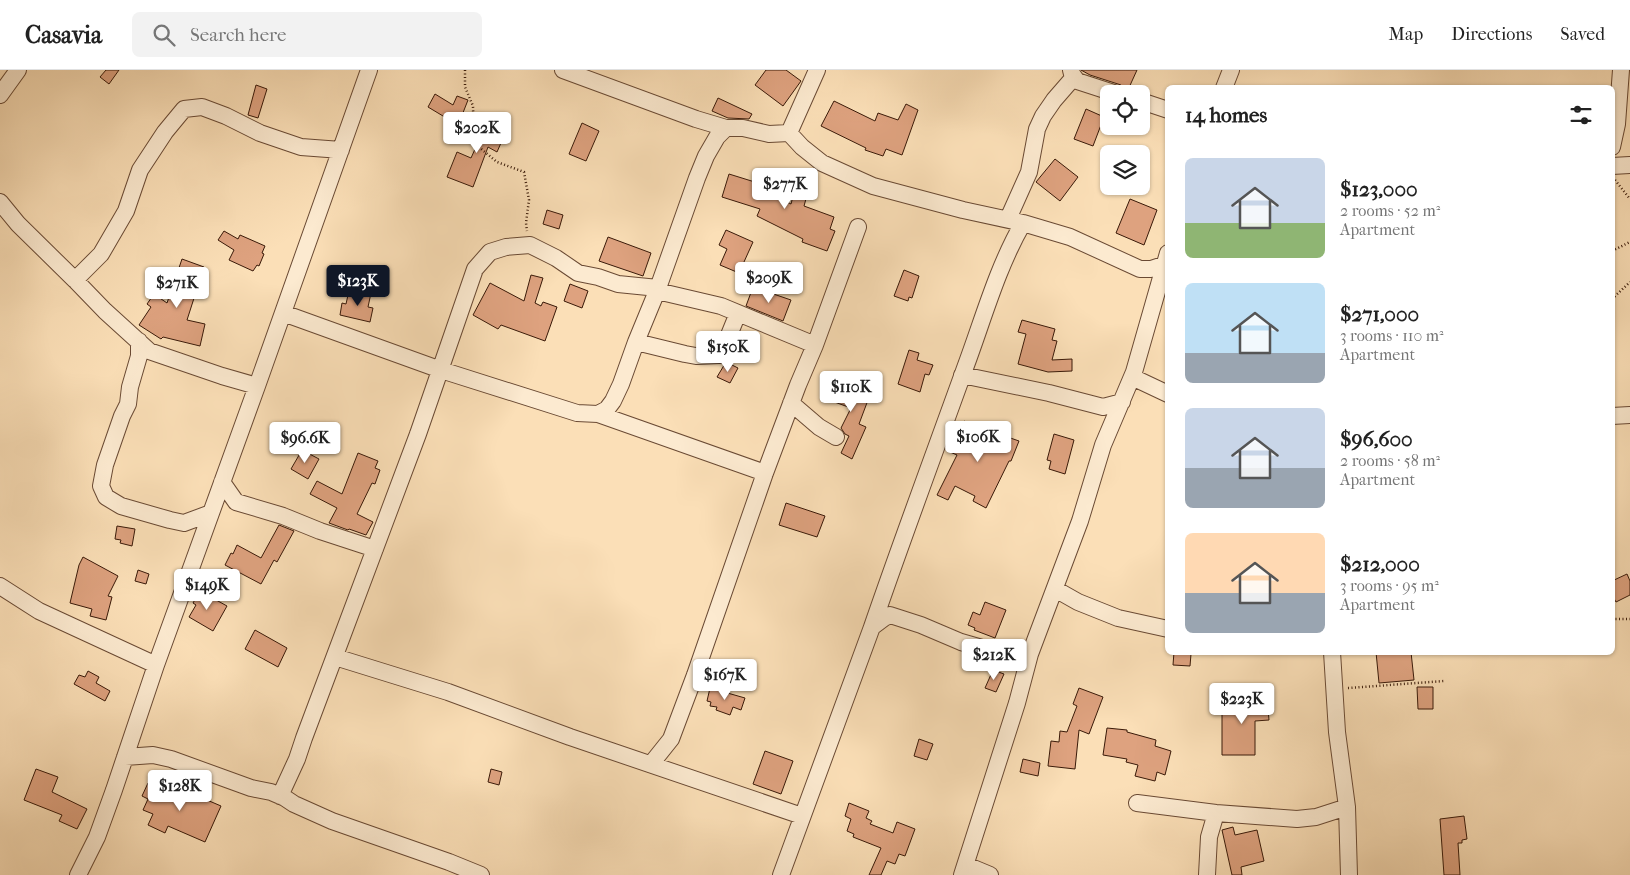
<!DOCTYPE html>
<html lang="en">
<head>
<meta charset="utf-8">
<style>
	:root { --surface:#fff; --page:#f2f2f2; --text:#222; --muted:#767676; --line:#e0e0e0; --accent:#111827 }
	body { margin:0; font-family:"IM FELL French Canon",serif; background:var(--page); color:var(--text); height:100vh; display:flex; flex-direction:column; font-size:19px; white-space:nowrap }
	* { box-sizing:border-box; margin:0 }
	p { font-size:16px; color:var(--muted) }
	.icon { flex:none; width:28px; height:28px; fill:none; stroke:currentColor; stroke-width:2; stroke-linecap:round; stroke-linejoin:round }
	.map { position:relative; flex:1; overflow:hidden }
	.details { position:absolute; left:1165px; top:15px; width:450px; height:570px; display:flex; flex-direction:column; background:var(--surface); border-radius:8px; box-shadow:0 1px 4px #0004 }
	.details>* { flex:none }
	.buttons { position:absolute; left:1100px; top:15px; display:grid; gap:10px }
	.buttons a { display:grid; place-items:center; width:50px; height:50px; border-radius:8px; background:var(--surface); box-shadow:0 1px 4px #0004; font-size:25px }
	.price { position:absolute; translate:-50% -42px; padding:0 11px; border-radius:5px; background:#fff; color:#222; font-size:16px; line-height:32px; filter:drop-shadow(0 1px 2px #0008) }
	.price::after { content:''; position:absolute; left:50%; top:30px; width:15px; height:11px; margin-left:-8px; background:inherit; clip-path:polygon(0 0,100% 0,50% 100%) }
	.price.active { background:var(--accent); color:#fff }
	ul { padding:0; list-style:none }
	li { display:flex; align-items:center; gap:15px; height:125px; padding:0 20px }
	li span { display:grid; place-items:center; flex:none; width:140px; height:100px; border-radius:8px; color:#555 }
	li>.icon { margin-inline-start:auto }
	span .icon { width:60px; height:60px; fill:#fffc; stroke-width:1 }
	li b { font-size:21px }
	h2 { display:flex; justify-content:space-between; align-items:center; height:60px; padding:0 20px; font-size:21px }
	header { display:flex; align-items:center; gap:30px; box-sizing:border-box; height:70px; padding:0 25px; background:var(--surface); border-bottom:1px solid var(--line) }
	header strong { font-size:24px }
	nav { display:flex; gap:28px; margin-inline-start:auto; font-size:18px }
	.search { width:350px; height:45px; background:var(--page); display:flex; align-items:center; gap:12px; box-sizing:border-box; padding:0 18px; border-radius:8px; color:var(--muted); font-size:19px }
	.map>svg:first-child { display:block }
</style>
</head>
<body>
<header>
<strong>Casavia</strong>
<div class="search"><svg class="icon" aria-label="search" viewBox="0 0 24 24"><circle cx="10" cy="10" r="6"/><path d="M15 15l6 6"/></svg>Search here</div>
<nav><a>Map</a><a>Directions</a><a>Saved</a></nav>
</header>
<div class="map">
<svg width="1630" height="805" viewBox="0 0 1630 805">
	<rect width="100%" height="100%" fill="#fbdfb7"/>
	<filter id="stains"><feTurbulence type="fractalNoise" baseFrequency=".004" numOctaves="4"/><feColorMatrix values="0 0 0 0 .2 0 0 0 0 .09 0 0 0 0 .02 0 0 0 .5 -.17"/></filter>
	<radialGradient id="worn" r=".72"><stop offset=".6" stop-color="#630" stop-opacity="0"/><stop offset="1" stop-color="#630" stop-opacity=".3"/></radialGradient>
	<!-- building -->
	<path fill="#dea27f" stroke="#391908" d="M106,0H119L109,14L100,7Z
		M766,0H786L801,11L783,36L755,15Z
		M1081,0H1137L1127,22L1121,15L1090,5Z
		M256,15L267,19L258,48L248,45Z
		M435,24L453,35L457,26L468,30L457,58L446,53L448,49L428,37Z
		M718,28L752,44L749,49L728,48L712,41Z
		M834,31L875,51L878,43L898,50L906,34L918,40L902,85L886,79L883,86L865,80L866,78L821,56Z
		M1086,39L1104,47L1093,76L1074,69Z
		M489,48L508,57L497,82L488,77L473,117L447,107L457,82L471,88Z
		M582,53L599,61L586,91L569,84Z
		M1055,89L1078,107L1060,131L1036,112Z
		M799,103L812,107L804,136L834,147L830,159L835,161L827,181L802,172L803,169L757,146L760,139L722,127L729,104L758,113L757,118L791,134Z
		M1130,129L1157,140L1144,175L1116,163Z
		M547,140L563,145L559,159L543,154Z
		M726,160L753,172L739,203L720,195L727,179L719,175Z
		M224,161L238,169L240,165L265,176L262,183L264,184L259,196L257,195L253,201L229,190L234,180L218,170Z
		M608,167L651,183L643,206L599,191Z
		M182,189L204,197L187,250L205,254L200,276L163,267L161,269L139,255L151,237L147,234L154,224L167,233Z
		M904,200L919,206L912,228L909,227L908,231L894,226Z
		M531,205L543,208L535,233L541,236L543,232L557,237L545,271L501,255L498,259L473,245L490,213L524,231Z
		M570,214L588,221L582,238L564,231Z
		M753,217L791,230L783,251L746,236Z
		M355,220L371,223L368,237L373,238L370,252L340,245L342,233L346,234L348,225L354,226Z
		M1022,250L1055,259L1052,270L1057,271L1052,290L1072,289V301L1048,302L1018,294L1026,264L1018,262Z
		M909,280L919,283L917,290L933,295L929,305L925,304L920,322L898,314Z
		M726,292L738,298L730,313L717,307Z
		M837,309L871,322L859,354L866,357L852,389L841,383L849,366L845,364L841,358L851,338L829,330Z
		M964,351L981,360L982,358L1019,371L1011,391H1009L986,438L973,431L975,426L955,416L948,430L937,425L957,385L950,382Z
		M1054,364L1074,370L1065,404L1049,399L1051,391L1047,390Z
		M302,380L319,389L308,409L291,399Z
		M358,383L378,391L375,398L380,400L375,414L372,413L357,444L373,452L366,465L349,459L348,460L329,453L337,438L310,424L317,411L342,424Z
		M786,433L825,446L817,467L779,455Z
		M279,455L294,461L277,492L274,490L261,514L225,495L231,483L233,484L237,475L261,488Z
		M117,456L135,459L132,476L120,473L121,470L115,469Z
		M83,487L118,506L108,526L112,527L106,550L90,546L92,539L70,533L79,495Z
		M138,500L149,504L146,514L135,511Z
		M1627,504L1630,511V525L1616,532L1612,525V511Z
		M200,521L227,536L213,561L189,547L196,535L193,533Z
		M985,532L1006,540L995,568L974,560L975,558L968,555L973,542L980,545Z
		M255,560L287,578L278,597L245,579Z
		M1174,582L1191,584L1190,596L1173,595Z
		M1376,582H1411L1414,610L1379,613Z
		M993,600L1004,604L996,622L985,618Z
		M88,601L99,607L96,613L110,621L105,631L74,614L79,605L85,607Z
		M1417,617H1433V639H1418Z
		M710,618L745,628L741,640L733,637L730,645L716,640L717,637L710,636L711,632L707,631Z
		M1079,618L1103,627L1089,664L1079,660L1075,699L1048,696L1051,671L1059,672L1060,661L1067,662L1077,636L1073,634Z
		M1267,628L1269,650L1255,651V685H1222V632Z
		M1107,658L1127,660V662L1156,670L1155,676L1171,681L1165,705L1157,702L1155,711L1135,706L1138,695L1126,692L1127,689L1103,685Z
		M919,669L933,674L927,690L914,686Z
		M765,681L793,691L781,724L753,714Z
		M1023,689L1040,693L1038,706L1020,702Z
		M36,699L58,707L52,722L87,739L77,759L59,751L62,745L24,730Z
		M491,699L502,702L499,715L488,712Z
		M148,713L183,729L186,721L221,736L205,772L168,756L165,763L148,755L153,744L143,740L148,729L142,726Z
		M849,733L869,741L866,748L872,751L870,754L893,763L897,752L915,759L905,786L899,784L895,794L887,791L881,805H869L881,778L853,767L854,764L847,761L851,749L845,746Z
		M1464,746L1467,769L1462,770V773H1458L1460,805H1444L1440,749Z
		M1233,757L1235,765L1257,760L1264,791L1241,797L1242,805H1232L1222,760Z"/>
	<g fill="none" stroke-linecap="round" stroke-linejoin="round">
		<!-- minor casing -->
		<g stroke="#6a4a34" stroke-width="18">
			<path id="minor" d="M563,0L696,49L726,58
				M1071,0L1072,4L1077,11L1117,24
				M1224,18L1231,0
				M0,25L18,0
				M1141,31L1168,40
				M789,63L802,77L822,93L873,116L963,140L1023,153L1070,167L1140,199H1151L1163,195
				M1612,77L1617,54L1621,0
				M1612,96L1630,95
				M0,132L18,154L75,210L105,241L149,281L222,306L257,316
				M1008,149L1029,102L1037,59L1043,46L1054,30L1074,7
				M75,210L101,184L126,141L140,100L165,62L184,39L202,37L226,46L260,63L301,77L341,80
				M657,221L721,236L815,275
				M283,243L441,300L577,343L598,344L607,339L613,331L621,314L636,272L657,221L697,108L706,86L717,67L726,58H743L769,64L789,63L817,0
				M139,271V286L130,317L128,334L122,346L105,395L101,416L106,427L121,436L170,450L184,453L211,443
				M636,272L685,284L696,286L719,285L725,275L738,243
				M962,305L1049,323L1103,337L1122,332
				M1132,307L1168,324
				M791,333L819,357L836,367
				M598,344L765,403
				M1612,346L1630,345
				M222,412L236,432L283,446L320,461L375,479
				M0,516L39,541L156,595
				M1055,519L1078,532L1118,548L1168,559
				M872,557C902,470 934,384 965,298C983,250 997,198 1023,153
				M1332,582L1337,662L1347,737L1349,805
				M335,587L448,622L570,667L802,746
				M125,687L153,685L171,689L251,718L271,722L285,728L294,734L332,751L449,792L481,805
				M651,694L671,669L695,605L765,403L798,315L815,275L858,157
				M280,726L297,689L304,668L418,364L475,199L490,182L506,177L530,175L556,188L578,203L598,207L618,214L658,218
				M1137,733L1216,743L1297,749L1316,747L1347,737
				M966,795L990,805
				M78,805L97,767L114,720L156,595L257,316L369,0
				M781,805L872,557L884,548L890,545L921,555L961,572L1013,587H1022L1030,584
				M962,805L1017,633L1030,584L1080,451L1103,375L1134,302L1168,183
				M1207,805L1209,767L1216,743"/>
		</g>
		<!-- path -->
		<path stroke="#391908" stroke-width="2.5" stroke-dasharray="1 2.5" stroke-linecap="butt" d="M465,0V17L473,36L474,73L497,92L524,102L529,130L526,153L527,161
			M1615,110L1630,129
			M1612,181L1630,172
			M1612,229L1630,212
			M1612,549H1630
			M1348,618L1444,611"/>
		<!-- minor -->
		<use href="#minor" stroke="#fcead0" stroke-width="16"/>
	</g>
	<rect width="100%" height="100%" filter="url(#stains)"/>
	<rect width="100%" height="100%" fill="url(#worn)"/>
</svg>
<div class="buttons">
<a><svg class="icon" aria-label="locate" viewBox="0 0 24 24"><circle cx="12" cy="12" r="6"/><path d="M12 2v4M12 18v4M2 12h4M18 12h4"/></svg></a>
<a><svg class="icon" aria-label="layers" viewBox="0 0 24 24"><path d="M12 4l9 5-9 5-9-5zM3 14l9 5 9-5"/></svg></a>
</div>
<b class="price" style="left:477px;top:84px">$202K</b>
<b class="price" style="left:785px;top:140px">$277K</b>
<b class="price" style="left:769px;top:234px">$209K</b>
<b class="price active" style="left:358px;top:237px">$123K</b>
<b class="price" style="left:177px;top:239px">$271K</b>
<b class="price" style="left:728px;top:303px">$150K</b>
<b class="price" style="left:851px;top:343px">$110K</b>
<b class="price" style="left:978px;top:393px">$106K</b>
<b class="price" style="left:305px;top:394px">$96.6K</b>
<b class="price" style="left:207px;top:541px">$149K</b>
<b class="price" style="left:994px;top:611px">$212K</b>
<b class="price" style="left:725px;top:631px">$167K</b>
<b class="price" style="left:1242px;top:655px">$223K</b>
<b class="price" style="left:180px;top:742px">$128K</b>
<section class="details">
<h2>14 homes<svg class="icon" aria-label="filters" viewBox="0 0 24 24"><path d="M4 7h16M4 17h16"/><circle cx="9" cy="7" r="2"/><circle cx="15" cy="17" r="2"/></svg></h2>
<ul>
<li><span style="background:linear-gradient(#c9d6e8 65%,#8fb573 0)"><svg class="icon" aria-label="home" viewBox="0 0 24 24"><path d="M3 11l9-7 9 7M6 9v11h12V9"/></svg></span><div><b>$123,000</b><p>2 rooms · 52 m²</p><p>Apartment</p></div></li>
<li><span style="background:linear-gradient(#bfe0f5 70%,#9aa5b1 0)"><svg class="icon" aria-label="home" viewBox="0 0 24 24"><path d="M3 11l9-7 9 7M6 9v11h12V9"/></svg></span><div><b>$271,000</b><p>3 rooms · 110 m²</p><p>Apartment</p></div></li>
<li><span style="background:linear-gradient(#c9d6e8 60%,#9aa5b1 0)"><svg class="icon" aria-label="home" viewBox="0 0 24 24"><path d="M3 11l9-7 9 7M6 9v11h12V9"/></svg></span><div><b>$96,600</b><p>2 rooms · 58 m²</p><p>Apartment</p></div></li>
<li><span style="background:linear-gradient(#ffd9b3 60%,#9aa5b1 0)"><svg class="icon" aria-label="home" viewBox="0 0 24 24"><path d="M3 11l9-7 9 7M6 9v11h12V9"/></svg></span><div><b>$212,000</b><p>3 rooms · 95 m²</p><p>Apartment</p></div></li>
</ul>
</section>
</div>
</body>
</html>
